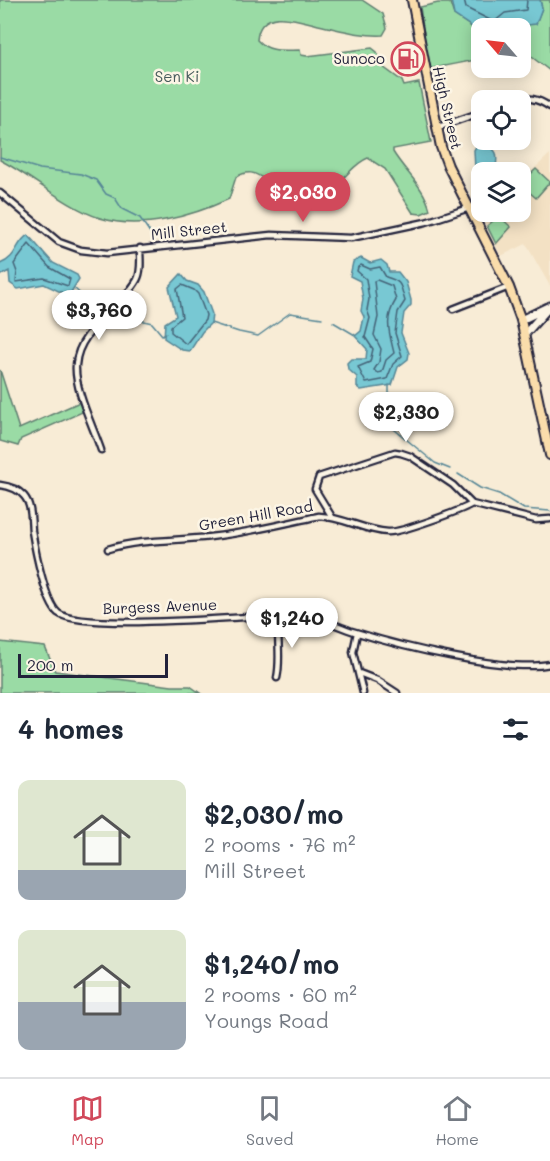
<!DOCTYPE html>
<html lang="en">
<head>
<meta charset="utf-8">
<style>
	:root { --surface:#fff; --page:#f6f6f7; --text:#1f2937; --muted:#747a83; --line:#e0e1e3; --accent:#d1495b }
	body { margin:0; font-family:Mali,sans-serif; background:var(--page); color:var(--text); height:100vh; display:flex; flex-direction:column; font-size:22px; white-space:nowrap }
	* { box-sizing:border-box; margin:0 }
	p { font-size:20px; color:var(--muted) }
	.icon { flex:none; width:33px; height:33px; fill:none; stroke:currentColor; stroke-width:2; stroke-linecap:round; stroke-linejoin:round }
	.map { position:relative; height:693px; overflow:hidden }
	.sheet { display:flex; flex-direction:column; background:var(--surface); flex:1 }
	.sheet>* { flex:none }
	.needle { width:39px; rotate:298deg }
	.buttons { position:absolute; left:471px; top:18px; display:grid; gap:12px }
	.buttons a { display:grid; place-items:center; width:60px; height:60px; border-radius:12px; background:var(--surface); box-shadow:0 3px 15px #0003; font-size:30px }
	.scale { position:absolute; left:18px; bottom:15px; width:150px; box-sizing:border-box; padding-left:6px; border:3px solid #22223b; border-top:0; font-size:16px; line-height:21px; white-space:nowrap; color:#22223b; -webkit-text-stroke:4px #fcf5e5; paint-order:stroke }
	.price { position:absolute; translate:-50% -51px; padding:0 14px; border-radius:21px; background:#fff; color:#222; font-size:20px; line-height:39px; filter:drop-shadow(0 2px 3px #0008) }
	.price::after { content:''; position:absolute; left:50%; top:36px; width:18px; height:14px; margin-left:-9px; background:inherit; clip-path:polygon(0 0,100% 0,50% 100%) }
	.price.selected { background:var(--accent); color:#fff }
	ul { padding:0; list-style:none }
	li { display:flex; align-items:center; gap:18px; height:150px; padding:0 18px }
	li span { display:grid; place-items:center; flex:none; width:168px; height:120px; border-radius:12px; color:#555 }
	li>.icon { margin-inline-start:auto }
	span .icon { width:72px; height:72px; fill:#fffc; stroke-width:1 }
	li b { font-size:26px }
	h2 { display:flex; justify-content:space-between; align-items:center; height:72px; padding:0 18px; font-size:26px }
	.tab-bar { display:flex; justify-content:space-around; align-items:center; height:84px; border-top:2px solid var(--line); background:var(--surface); font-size:16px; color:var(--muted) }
	.tab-bar a { display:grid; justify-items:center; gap:3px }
	.tab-bar .selected { color:var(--accent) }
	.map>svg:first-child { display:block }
</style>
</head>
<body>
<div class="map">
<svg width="550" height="693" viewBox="0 0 550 693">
	<rect width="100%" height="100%" fill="#f8ecd6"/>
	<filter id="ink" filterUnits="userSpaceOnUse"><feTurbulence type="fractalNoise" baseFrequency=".0167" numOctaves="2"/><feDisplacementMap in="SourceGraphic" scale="12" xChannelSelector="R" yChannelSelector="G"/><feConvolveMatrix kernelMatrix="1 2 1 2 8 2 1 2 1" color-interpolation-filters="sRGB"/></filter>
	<g filter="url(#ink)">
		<!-- built -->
		<path fill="#f3e1c4" d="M550,154V286L526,244L501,256L482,217L488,212H520L521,181Z"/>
		<!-- green -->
		<path fill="#9adba5" stroke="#5e7e70" stroke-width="1.5" d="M0,0H362L383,14L387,28L383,35C364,36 345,31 327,27C306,23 260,2 257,40C269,53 284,50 300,50L301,55L307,56L372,48L377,52L383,67L402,81L404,86L419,83L431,142L393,149V152C405,172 424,186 430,210L421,214L413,213L385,169L368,158C353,164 348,177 335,184C331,186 292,197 289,197C280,197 275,195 266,197L265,180C255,172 248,170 236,177L229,199C192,216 141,231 100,218C68,208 31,176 0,160Z
			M540,0H550V71L524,51L521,52L520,28H495L536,23L542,8Z
			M438,3H450L454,15L475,29L481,30V59L429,69L420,7Z
			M536,169L550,182L536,198L520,184Z
			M499,216L511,227L496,244L487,226Z
			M0,370L19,429L82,401L87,410L21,439L18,446L0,441Z
			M0,642L45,647L55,671L172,686H190L200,693H0Z"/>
		<!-- water -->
		<path fill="#78c8d3" stroke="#568696" stroke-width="1.5" d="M451,0H540L542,8L536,24L481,30L475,29L454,15Z
			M480,140C498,150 499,153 495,172H482L481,177L475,170L474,150Z
			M28,235L53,263L77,275L79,279L70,294L67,295L44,284L18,289L10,283L9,271L0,276V264C18,257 15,243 28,235Z
			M361,258L370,263L381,260L387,265L389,272H398L406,282L411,300V305L404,313L401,333L409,353L408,359L398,367L392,385L361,390L357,387V377L348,369L347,363L351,359H366L367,349L355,336L361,331L364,317L361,311L363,299L360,281L350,276L353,262Z
			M181,274L187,281L198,285L204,292L212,314L211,323L202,332L190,351L182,350L164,338L165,323L176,316L169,287Z"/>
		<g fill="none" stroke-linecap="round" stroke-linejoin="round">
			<!-- shore -->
			<path stroke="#446478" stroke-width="1.5" d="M464,0L466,8L494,22L505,13L526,10L527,0
				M29,244L49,267L70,279L68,286L44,278L16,282L17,272L14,264Z
				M361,265L370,269L380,267L386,277C403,282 400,285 405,301L398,312L395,333L402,356L393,364L387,379L366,383L358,367L370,362L373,349L365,337L370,318L367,310L369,299L366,279L357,271L358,267Z
				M377,280L392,286L396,300C384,319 389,332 394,353L386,360L382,372L377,373L374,370L379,362L381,349L374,335L378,317L374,281Z
				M182,285L194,290L198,294L206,315L205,320L186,344L171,332V326L182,317L177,289Z"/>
			<!-- stream -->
			<path stroke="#568696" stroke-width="1.5" d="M0,157L40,169L81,174L96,180L106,194L115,198L122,209L140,218L153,237
				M74,288L101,313
				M120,315L152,323L162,335L166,333
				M333,322L355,335
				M211,323L239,332L258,336L290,313L322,318
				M389,385V425L435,463L450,469
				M458,474L480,488L499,494L524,509L550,511"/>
			<!-- street casing -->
			<g stroke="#22223b" stroke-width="9">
				<path id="street" d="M513,100C528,97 537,98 550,107
					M436,128L482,112
					M0,193L59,242L81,250L107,253L271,235L351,238L426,222L469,208
					M453,309L509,287
					M101,450C93,426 74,389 76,365C78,329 121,309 137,280C142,271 140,258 140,248
					M0,485C8,486 18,489 24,496C32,505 31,521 32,531C35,549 45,602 58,613C82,632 258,615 298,614C318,616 336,626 355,632C399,646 507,673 550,664
					M332,517L315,489L319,477L395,452L401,453L410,456L453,485L472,504L536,520L550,519
					M108,549C141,539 176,541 210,537C247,533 283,524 319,516C343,517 365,531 388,532C400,533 462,510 472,504
					M357,633L353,652L363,693
					M359,673L377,680L397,693
					M277,678C282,655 275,633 280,614"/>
			</g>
			<!-- secondary casing -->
			<g stroke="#22223b" stroke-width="11">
				<path id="secondary" d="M521,320L548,307
					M526,333L550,306"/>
			</g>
			<!-- primary casing -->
			<g stroke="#22223b" stroke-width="12">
				<path id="primary" d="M412,0L441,147L448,166L509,287L521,320L550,455"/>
			</g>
			<!-- street -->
			<use href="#street" stroke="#fcf5e5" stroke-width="4.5"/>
			<!-- secondary -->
			<use href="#secondary" stroke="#fcf5e5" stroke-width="7"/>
			<!-- primary -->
			<use href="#primary" stroke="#faddab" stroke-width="8"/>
		</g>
	</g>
	<!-- icons -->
	<defs>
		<g id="fuel-ring" transform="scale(1.725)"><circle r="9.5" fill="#fcf5e5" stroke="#d1495b" stroke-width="1.5"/><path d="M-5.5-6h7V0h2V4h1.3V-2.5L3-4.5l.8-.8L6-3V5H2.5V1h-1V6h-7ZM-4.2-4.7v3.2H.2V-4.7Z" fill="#d1495b"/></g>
	</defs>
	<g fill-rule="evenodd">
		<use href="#fuel-ring" x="408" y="59"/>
	</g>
	<g text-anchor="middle" stroke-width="5" stroke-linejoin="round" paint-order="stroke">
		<!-- poi labels -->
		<g font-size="15" fill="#22223b" stroke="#fcf5e5" text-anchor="end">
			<text x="385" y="64">Sunoco</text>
		</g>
		<!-- park labels -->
		<g font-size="15" fill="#465a5b" stroke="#fcf5e5">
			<text x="177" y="82">Sen Ki</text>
		</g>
		<!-- street labels -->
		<g font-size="15" fill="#22223b" stroke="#fcf5e5">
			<text transform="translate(447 108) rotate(77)" y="5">High Street</text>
			<text transform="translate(189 231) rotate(-6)" y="5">Mill Street</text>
			<text transform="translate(256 516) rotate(-10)" y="5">Green Hill Road</text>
			<text transform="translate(160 607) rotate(-2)" y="5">Burgess Avenue</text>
		</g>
	</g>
</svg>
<div class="buttons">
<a><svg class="needle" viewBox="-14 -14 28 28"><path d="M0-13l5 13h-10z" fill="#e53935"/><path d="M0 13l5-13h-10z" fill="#747a83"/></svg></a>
<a><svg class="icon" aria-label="locate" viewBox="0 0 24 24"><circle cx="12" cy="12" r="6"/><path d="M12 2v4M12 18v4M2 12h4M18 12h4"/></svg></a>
<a><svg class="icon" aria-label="layers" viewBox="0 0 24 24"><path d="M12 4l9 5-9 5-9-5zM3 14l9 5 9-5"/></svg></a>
</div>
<div class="scale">200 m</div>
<b class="price selected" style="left:303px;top:223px">$2,030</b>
<b class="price" style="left:99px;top:341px">$3,760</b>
<b class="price" style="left:406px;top:443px">$2,330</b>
<b class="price" style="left:292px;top:649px">$1,240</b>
</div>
<section class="sheet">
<h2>4 homes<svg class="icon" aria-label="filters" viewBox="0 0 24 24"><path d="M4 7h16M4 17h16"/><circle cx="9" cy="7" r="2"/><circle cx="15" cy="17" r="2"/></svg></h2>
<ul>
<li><span style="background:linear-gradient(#dfe7d0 75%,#9aa5b1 0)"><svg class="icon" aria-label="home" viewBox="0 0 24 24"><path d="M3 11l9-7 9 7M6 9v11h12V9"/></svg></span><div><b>$2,030/mo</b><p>2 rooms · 76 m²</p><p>Mill Street</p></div></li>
<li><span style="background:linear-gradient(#dfe7d0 60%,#9aa5b1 0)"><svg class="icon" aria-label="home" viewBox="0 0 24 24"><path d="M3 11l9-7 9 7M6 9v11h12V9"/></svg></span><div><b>$1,240/mo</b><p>2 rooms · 60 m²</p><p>Youngs Road</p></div></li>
</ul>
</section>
<nav class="tab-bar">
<a class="selected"><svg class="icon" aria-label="map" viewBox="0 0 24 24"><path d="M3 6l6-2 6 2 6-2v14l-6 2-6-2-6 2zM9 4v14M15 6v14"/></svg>Map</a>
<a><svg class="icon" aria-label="saved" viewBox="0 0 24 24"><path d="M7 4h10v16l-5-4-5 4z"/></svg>Saved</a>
<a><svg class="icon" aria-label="home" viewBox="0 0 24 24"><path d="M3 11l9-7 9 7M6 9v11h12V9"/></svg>Home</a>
</nav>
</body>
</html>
